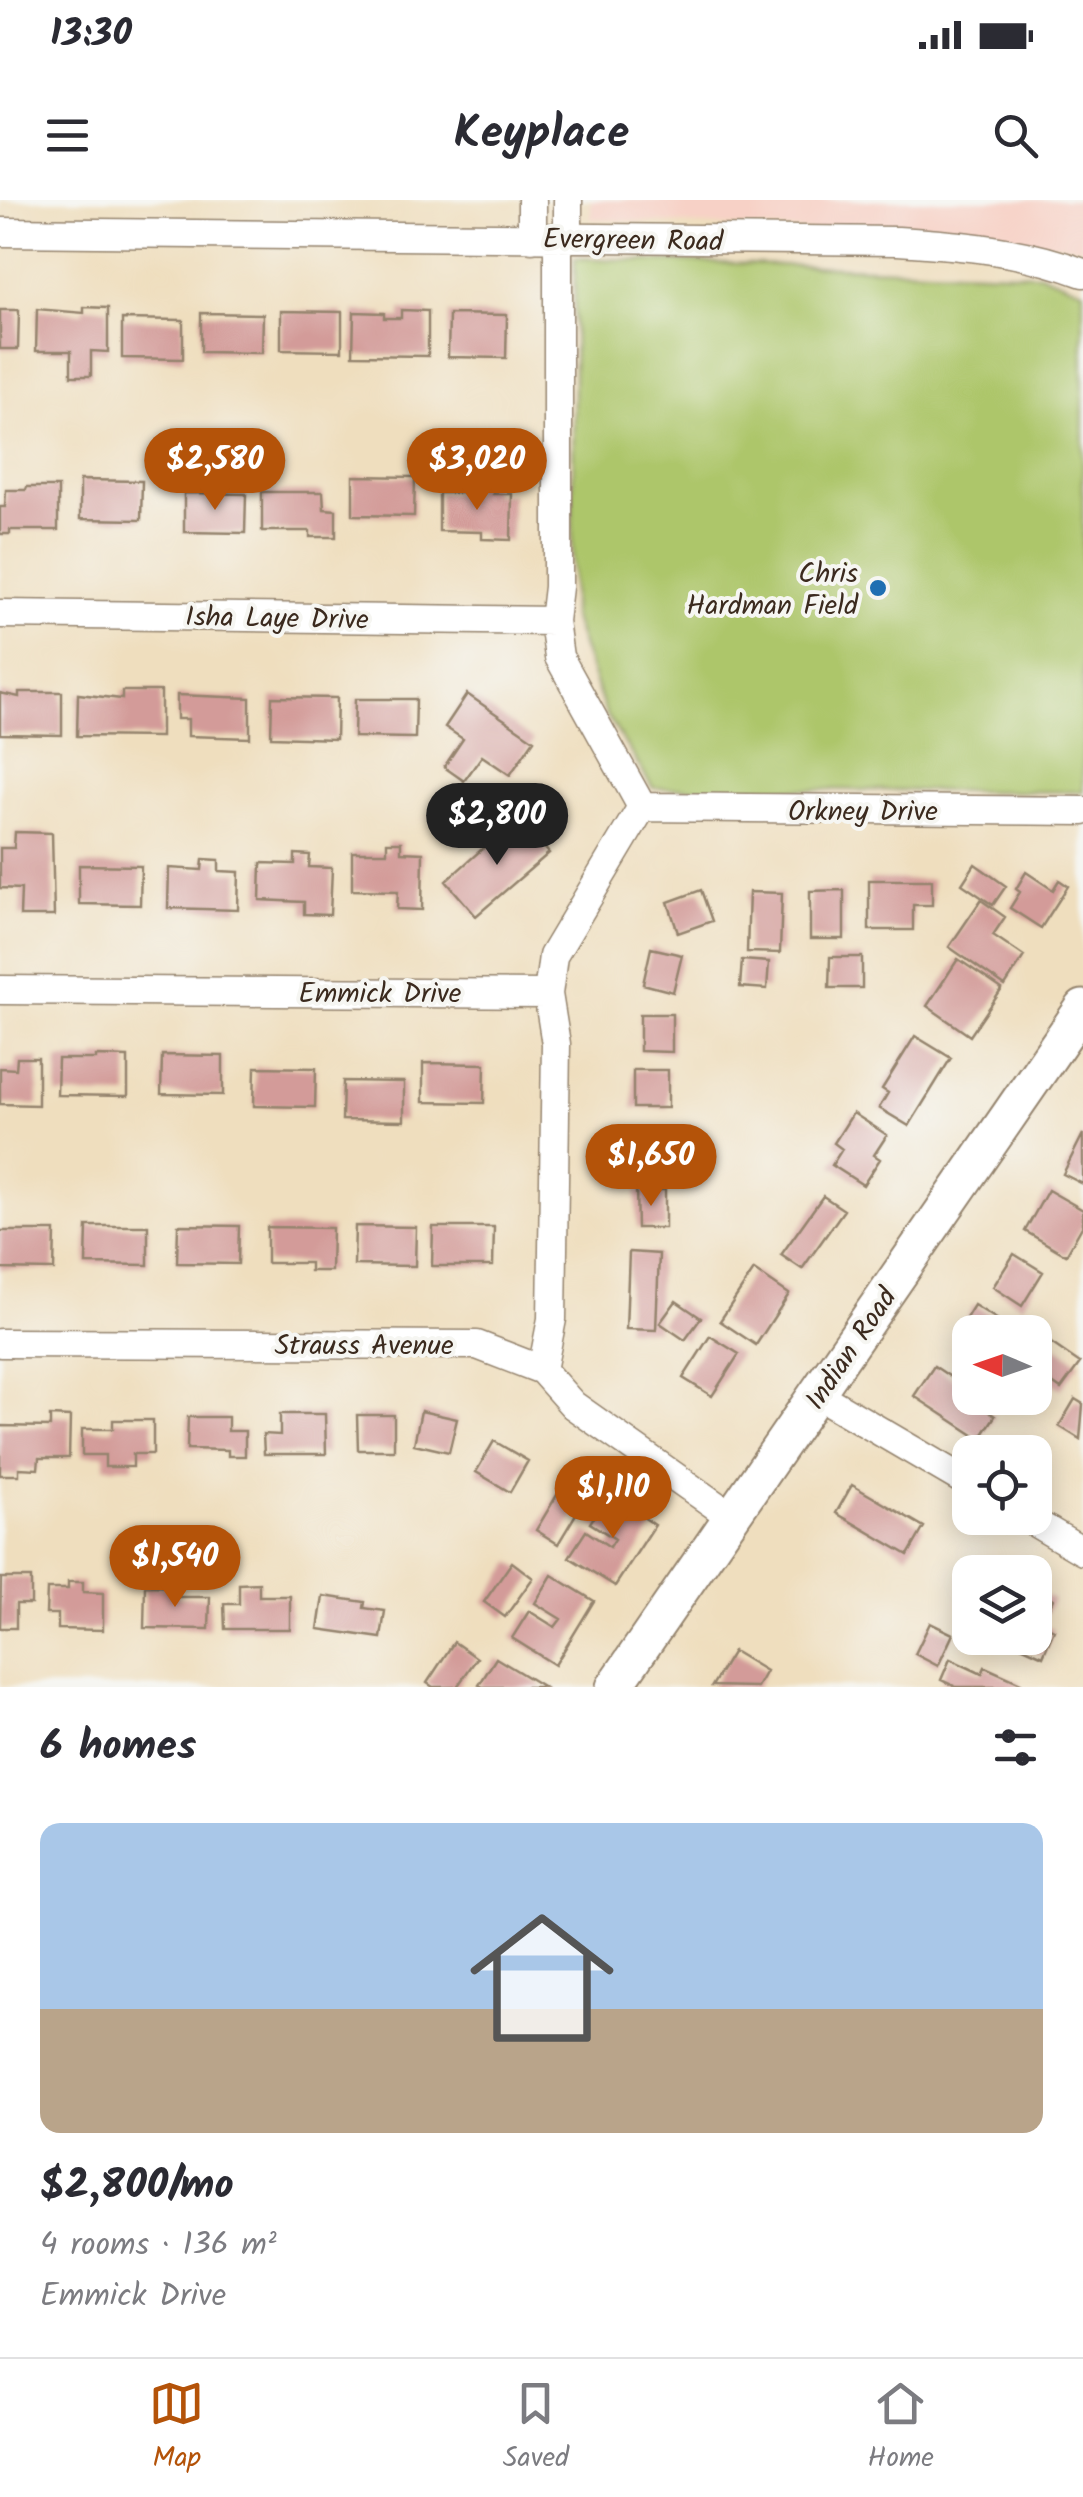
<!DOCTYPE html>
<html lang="en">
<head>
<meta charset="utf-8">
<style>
	:root { --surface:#fff; --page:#f7f7f7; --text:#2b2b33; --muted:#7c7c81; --line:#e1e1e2; --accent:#b45309 }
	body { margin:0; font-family:Kalam,sans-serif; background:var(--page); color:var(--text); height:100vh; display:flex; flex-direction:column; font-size:38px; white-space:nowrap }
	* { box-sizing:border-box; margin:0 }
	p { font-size:32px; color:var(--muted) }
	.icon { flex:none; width:55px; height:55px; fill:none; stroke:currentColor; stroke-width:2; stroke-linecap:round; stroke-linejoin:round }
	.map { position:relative; height:1487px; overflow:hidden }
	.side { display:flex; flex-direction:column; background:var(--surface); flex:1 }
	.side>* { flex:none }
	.needle { width:65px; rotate:272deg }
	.buttons { position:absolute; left:952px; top:1115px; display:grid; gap:20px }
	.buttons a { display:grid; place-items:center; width:100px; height:100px; border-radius:20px; background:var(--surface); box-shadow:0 5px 25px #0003; font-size:50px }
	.price { position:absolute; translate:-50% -85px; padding:0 22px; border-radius:35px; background:var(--accent); color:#fff; font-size:32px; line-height:65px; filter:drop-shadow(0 2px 5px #0008) }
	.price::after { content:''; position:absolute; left:50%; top:60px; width:30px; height:22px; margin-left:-15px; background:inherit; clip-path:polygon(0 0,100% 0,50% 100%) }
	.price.active { background:#222; color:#fff }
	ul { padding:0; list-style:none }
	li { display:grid; align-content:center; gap:20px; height:530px; padding:0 40px }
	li+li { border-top:2px solid var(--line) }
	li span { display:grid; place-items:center; height:310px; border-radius:20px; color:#555 }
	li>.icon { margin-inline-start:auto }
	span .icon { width:180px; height:180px; fill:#fffc; stroke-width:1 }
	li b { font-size:42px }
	h2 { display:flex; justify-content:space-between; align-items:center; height:120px; padding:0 40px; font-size:42px }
	.status { display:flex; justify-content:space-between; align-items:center; height:70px; padding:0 50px; background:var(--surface); direction:ltr }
	.status svg { height:28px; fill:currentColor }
	header { display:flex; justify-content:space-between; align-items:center; height:130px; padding:0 40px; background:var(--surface); font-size:45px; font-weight:700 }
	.menu { display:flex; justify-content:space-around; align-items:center; height:140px; border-top:2px solid var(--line); background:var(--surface); font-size:28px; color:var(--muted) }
	.menu a { display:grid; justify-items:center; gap:5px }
	.menu .active { color:var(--accent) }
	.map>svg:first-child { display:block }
</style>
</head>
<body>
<div class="status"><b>13:30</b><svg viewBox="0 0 49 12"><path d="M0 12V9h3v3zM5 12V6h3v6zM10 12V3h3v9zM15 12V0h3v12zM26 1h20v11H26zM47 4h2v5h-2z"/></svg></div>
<header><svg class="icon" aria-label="menu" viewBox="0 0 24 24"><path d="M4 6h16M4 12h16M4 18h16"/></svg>Keyplace<svg class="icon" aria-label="search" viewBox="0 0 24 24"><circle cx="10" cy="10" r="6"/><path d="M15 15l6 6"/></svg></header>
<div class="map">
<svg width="1083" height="1487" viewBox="0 0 1083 1487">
	<rect width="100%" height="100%" fill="#f6f6f2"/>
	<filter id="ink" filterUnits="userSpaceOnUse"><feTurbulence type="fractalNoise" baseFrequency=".01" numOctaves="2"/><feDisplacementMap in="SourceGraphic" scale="20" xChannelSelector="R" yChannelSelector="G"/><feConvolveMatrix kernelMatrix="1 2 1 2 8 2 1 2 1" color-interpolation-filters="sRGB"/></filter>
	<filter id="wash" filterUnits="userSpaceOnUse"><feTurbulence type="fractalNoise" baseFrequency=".0048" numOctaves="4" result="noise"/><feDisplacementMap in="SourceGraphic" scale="40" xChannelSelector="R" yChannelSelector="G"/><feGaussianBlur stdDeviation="2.25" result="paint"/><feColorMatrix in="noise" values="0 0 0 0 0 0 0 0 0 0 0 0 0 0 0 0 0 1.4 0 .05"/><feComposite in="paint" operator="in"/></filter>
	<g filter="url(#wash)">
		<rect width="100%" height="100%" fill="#efdebe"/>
		<!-- built -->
		<path fill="#f7d1c6" d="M591,0H1083V48L1058,44L591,19Z"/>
		<!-- green -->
		<path fill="#adc66b" stroke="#747844" stroke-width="2.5" d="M575,58L1041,74L1083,90V592L653,588L606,514L572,416Z"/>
		<g id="blocks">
			<!-- building -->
			<path fill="#d39b99" d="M84,107L108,108V152L91,151V176H71V151H36L37,109L84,113Z
				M0,110H19L18,149H0Z
				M401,110L428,111V156L353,155L354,112L384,113V118H401Z
				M281,111L342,112V151L281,150Z
				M201,113L263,114L262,153L201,152Z
				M449,114L507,115L506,158L448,157Z
				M122,119L183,120V159L122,158Z
				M353,276L415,277L414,316L353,315Z
				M80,280L142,281L141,320L80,319Z
				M474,283H493V294H512L511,340L482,339V332L439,331V293H474Z
				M27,287H58V330H10V334H0V307H5L6,290H26Z
				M262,292H323L324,309L336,310V337H310V331H262Z
				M184,293L246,294L245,333L184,332Z
				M122,491H161V537L77,536L78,494L122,499Z
				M19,492H62V535L0,534V493L19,497Z
				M467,494L534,540L510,575L482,556L464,581L444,567L463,539L445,527Z
				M177,495L250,498V538L188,536V519H177Z
				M272,497L337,498L336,539L271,537Z
				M355,499H416L415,538L354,537Z
				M523,623L549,653L476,716L446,681L499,634L504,640Z
				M15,632L52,633L54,716H20L21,689L0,688V648H14Z
				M387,642H401V652L423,653L422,710L397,709L398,691L352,690V652H387Z
				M295,654L310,655L309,667L332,668L330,715L304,714V702L260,700L261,663L295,664Z
				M203,659L219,660V671L239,672L238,710L168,708L169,668L202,670Z
				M975,664L1006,686L993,705L962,684Z
				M79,665L141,666L140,705L79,704Z
				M1026,672L1053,690L1059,680L1068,686L1041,728L1010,708L1020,692L1016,689Z
				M869,680H932V705H913V730H869Z
				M701,690L712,721L678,733L668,702Z
				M844,690V739H810V691Z
				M749,692L782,693L780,753L747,752Z
				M981,700L1005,717L993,735L1024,756L1005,786L949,747Z
				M651,748L682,755L673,792L643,784Z
				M830,757H862V788H829Z
				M958,759L1002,789L970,836L927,806Z
				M742,760L769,762L767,789L740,787Z
				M640,814H672V852L640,851Z
				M915,836L951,858L909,926L879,908L888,893L882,889Z
				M162,855L223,856V895L161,894Z
				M96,856L128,857V896L57,895L58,859H96Z
				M17,858H38V905L0,904V868L16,869Z
				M423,863L485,864L484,903L423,902Z
				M255,867L316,868L315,907L254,906Z
				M633,870H668V908H633Z
				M343,881L404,882V921L342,920Z
				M853,913L887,935L874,955L880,959L863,985L832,965L842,949L834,943Z
				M639,933L674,934L673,971H639Z
				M1083,934V984L1063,974Z
				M636,990H665V1028H637Z
				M1048,990L1083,1010V1025L1066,1055L1025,1031Z
				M823,996L844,1010L802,1069L781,1055Z
				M178,1025L239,1026L238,1064L177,1063Z
				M87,1026H148V1065L86,1064Z
				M355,1026L416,1027L415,1066L354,1065Z
				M267,1027L332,1028L331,1071H310V1063H267Z
				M433,1027H494L493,1066H432Z
				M0,1031H55L54,1070L0,1069Z
				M629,1052L659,1054L656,1130L626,1129Z
				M1014,1054L1043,1072L1022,1106L993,1087Z
				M754,1070L789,1094L756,1145L720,1121Z
				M676,1101L701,1118L685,1140L660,1123Z
				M974,1105L1011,1128L1009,1132H970V1145L955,1136Z
				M710,1136L739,1154L712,1196L683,1178Z
				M1051,1143L1080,1163L1061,1189L1035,1171V1165Z
				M934,1166L970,1190V1198H976L973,1201L995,1216L980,1239L914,1196Z
				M1075,1199L1083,1204L1080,1239L1059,1226Z
				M421,1211L457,1219L449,1252L414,1244Z
				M280,1214H325L326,1254H264L263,1234L280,1235Z
				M357,1215H394V1250H358Z
				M50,1216L70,1217L69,1258H39L38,1269L19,1268V1275H0V1226L50,1227Z
				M188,1217H228V1231H245V1256H228V1250L187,1249Z
				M113,1220H153V1254H133V1267H105V1255H82V1229H113Z
				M494,1241L528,1261L510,1292L476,1272Z
				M566,1280L588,1294L558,1344L536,1330Z
				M852,1285L924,1327L908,1355L836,1313Z
				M608,1294L655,1325L615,1386L569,1357L586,1331L610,1347L615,1339L590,1323Z
				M512,1362L533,1378L505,1417L484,1402Z
				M552,1375L594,1401L555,1465L512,1438L529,1411L555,1427L561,1419L535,1403Z
				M1,1378H31V1404H16V1428H0Z
				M68,1382H83V1392L103,1393V1430L58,1429V1414H46L47,1389H68Z
				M259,1383V1396H290V1429H225L224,1404H239V1384Z
				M145,1386L177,1387V1397H210L209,1429L144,1428Z
				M1035,1391L1053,1399L1042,1424L1054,1430L1043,1456L1003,1438H1035Z
				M323,1396L365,1402L364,1408L385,1411L381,1438L318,1429Z
				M930,1423L953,1434L938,1466L915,1454Z
				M454,1442L477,1458L457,1487H433L427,1483Z
				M733,1451L766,1471L757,1487L712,1486Z
				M496,1458L544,1487H483L479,1485Z
				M950,1459L982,1474L985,1467L1021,1483L1019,1487H956L941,1480Z"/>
		</g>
	</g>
	<g filter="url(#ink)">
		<use href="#blocks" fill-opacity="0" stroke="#95846e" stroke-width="2.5"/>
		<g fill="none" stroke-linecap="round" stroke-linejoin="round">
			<!-- minor casing -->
			<g stroke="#95846e" stroke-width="31">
				<path id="minor" d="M0,32L898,41C962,45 1023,50 1083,73
					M532,38V0
					M558,38V387L554,421L559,457L642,607
					M568,39V0
					M0,414L554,421
					M642,607L1083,611
					M0,790L548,794
					M0,1143L477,1145L542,1170L573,1205L732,1317
					M542,1170L552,1119L556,844L548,794L553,756L642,607
					M818,1195L970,1284
					M1027,1318L1083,1351"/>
			</g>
			<!-- tertiary casing -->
			<g stroke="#95846e" stroke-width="39">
				<path id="tertiary" d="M614,1487L1083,808"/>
			</g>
			<!-- minor -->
			<use href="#minor" stroke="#fff" stroke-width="28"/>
			<!-- tertiary -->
			<use href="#tertiary" stroke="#fff" stroke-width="35"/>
		</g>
	</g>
	<!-- markers -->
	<circle fill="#1f6fb2" stroke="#f6f6f2" stroke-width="4" cx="878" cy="388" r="10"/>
	<g text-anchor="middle" stroke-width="8" stroke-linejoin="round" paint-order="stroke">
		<!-- street labels -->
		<g font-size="28" fill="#3b2a1e" stroke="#f6f6f2">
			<text transform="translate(633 39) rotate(1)" y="10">Evergreen Road</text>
			<text transform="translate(277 417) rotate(1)" y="10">Isha Laye Drive</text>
			<text x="863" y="620">Orkney Drive</text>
			<text x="380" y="802">Emmick Drive</text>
			<text x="364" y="1154">Strauss Avenue</text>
			<text transform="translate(850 1148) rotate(-56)" y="10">Indian Road</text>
		</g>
		<!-- poi labels -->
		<g font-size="28" fill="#3b2a1e" stroke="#f6f6f2" text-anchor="end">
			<text x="858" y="382">Chris<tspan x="858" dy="32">Hardman Field</tspan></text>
		</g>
	</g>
</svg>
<div class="buttons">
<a><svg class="needle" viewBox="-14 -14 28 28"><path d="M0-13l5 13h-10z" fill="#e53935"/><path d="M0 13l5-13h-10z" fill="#7c7c81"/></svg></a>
<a><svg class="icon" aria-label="locate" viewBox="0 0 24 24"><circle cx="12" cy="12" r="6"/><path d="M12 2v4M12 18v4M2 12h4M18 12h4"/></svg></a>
<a><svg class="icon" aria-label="layers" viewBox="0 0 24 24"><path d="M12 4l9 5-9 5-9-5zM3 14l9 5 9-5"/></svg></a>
</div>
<b class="price" style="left:215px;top:313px">$2,580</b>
<b class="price" style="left:477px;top:313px">$3,020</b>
<b class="price active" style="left:497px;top:668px">$2,800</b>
<b class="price" style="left:651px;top:1009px">$1,650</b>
<b class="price" style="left:613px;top:1341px">$1,110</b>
<b class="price" style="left:175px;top:1410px">$1,540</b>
</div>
<section class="side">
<h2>6 homes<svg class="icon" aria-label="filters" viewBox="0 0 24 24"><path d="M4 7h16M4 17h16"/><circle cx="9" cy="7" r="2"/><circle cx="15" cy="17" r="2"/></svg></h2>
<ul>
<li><span style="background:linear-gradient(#a9c7e8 60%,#b9a48a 0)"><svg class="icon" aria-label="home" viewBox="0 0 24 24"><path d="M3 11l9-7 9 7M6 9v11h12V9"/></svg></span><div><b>$2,800/mo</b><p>4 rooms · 136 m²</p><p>Emmick Drive</p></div></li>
</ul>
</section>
<nav class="menu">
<a class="active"><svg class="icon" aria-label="map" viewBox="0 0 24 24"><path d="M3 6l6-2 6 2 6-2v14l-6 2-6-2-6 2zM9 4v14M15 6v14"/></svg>Map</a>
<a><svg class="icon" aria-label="saved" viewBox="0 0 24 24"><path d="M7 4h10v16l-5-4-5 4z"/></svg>Saved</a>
<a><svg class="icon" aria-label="home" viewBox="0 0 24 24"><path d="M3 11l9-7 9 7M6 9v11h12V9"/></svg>Home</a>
</nav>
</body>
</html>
